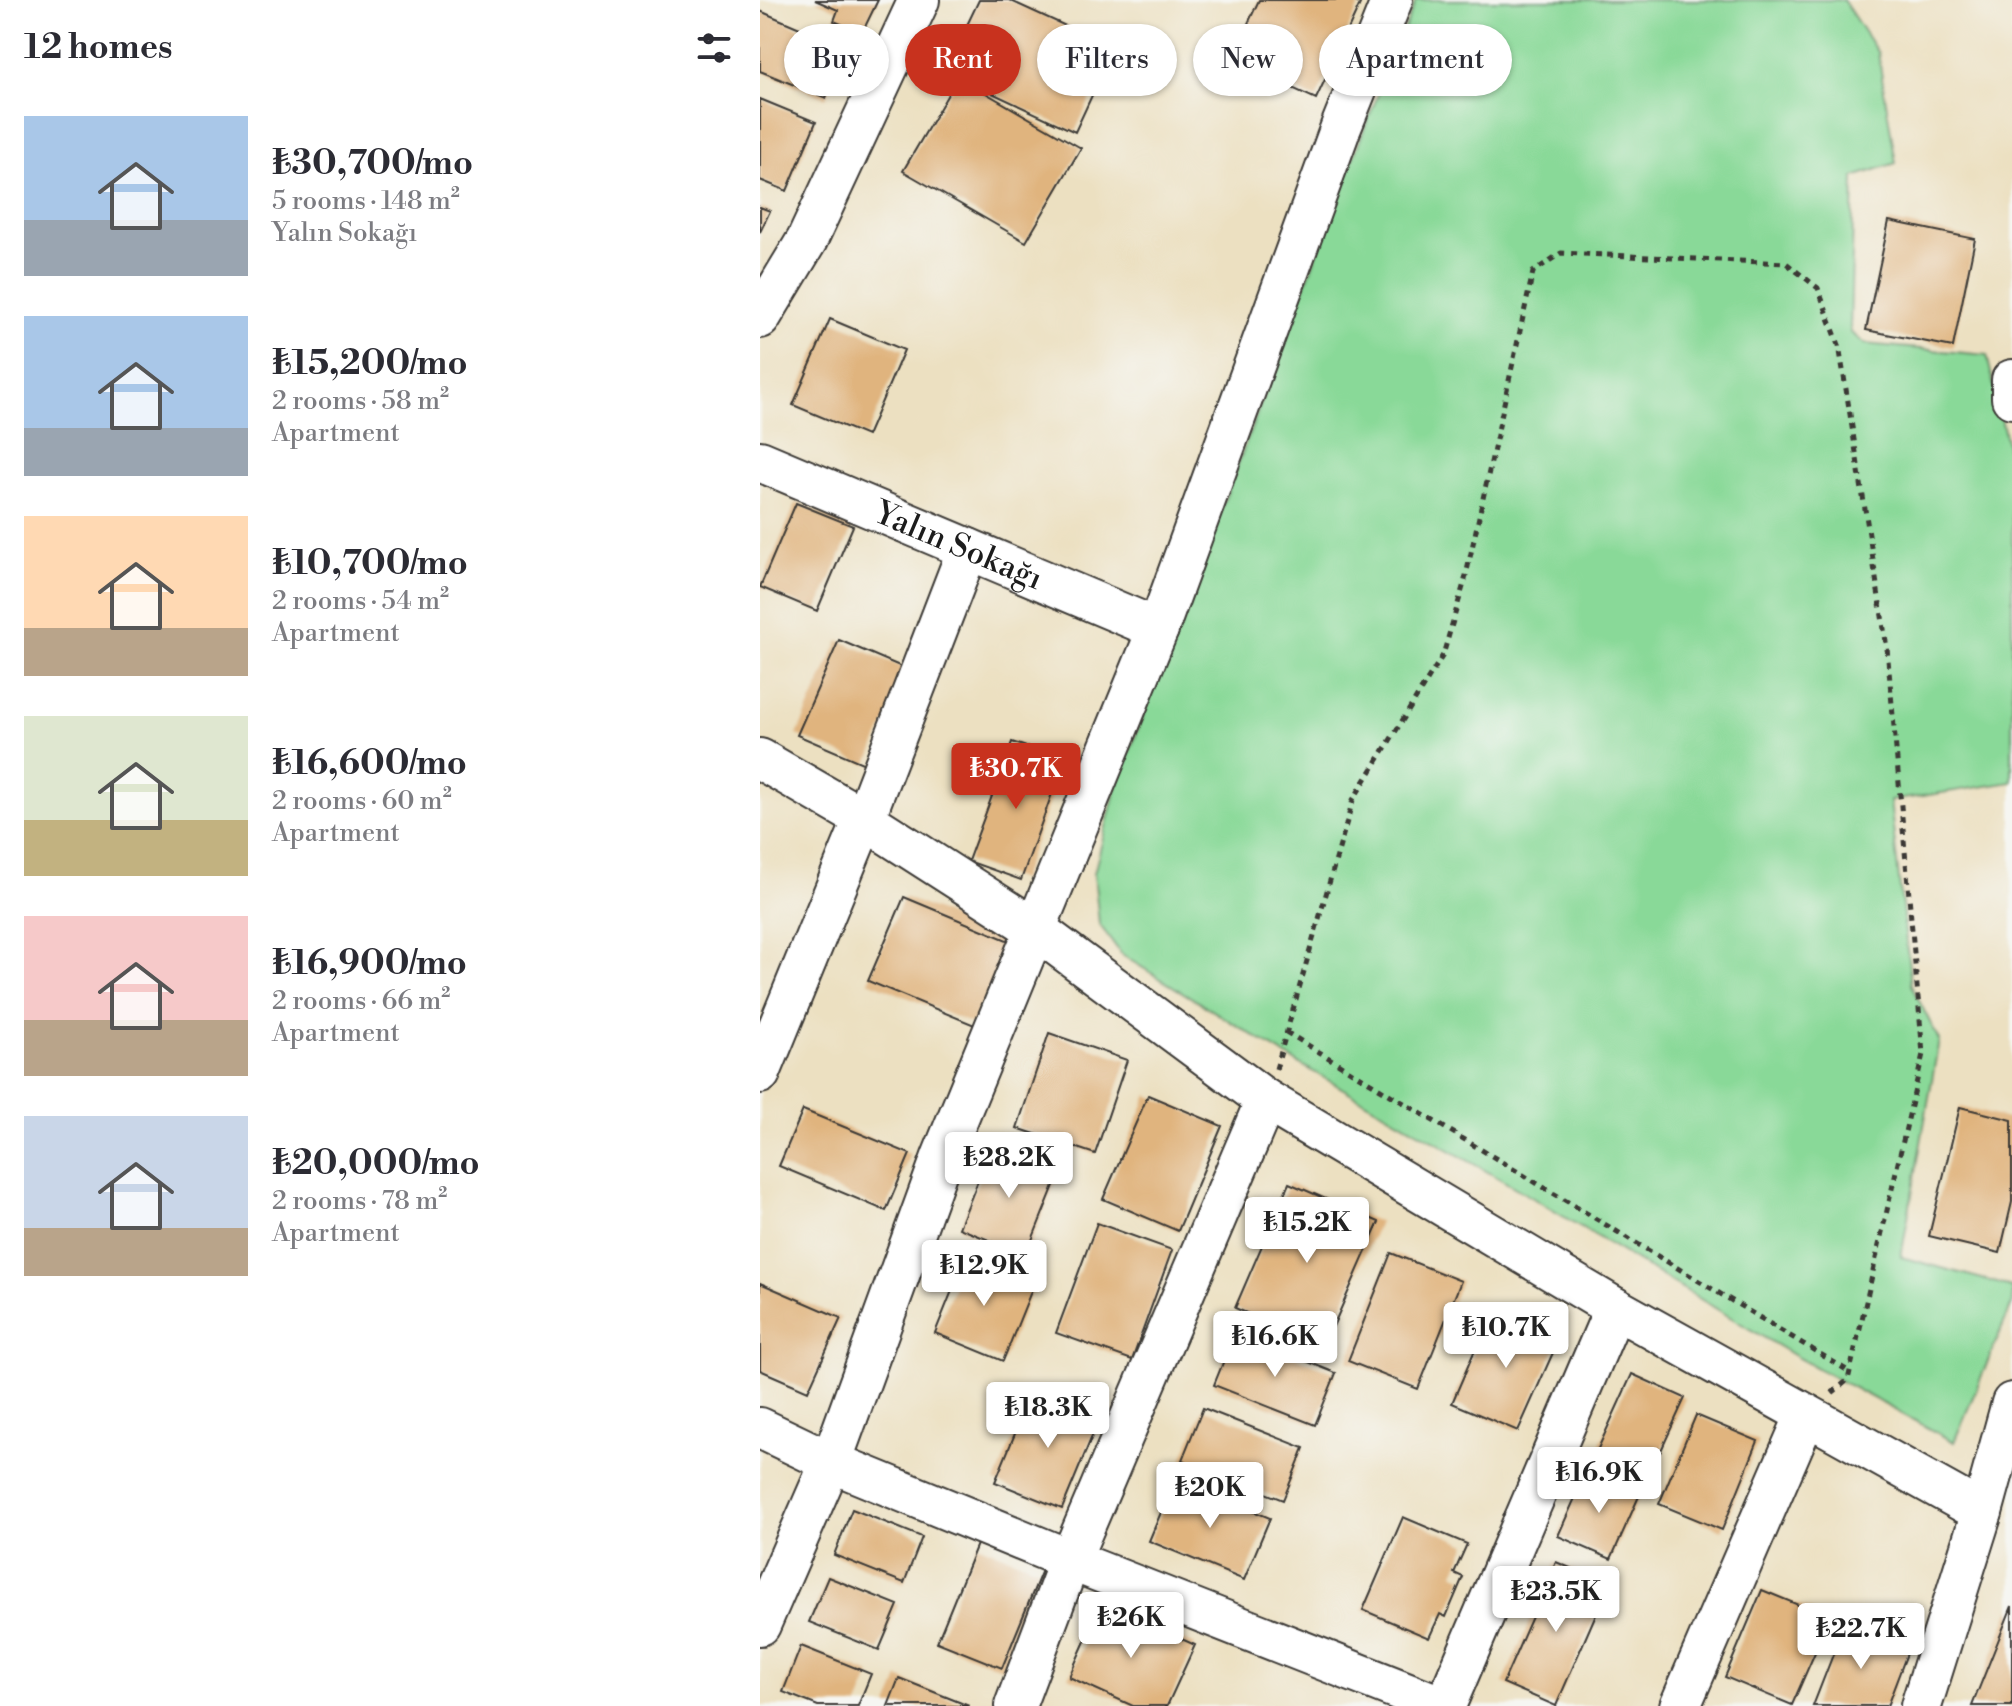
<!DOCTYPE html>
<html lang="en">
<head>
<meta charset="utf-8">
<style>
	:root { --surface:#fff; --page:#f7f7f7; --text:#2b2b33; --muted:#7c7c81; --accent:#c8321e }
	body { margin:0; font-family:"Libre Bodoni",serif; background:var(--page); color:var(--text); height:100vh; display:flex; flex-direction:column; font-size:30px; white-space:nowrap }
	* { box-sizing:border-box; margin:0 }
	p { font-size:26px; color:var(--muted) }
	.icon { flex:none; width:44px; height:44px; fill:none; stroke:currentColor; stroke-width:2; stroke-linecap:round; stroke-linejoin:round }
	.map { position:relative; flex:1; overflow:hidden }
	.side { display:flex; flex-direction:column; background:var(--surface); width:760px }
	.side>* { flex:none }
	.top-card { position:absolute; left:24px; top:24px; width:760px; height:72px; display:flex; gap:16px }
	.price { position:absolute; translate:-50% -68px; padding:0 18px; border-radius:8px; background:#fff; color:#222; font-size:26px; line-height:52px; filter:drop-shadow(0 2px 4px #0008) }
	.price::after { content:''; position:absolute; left:50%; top:48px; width:24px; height:18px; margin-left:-12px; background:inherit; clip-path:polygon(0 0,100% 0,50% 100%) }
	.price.selected { background:var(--accent); color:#fff }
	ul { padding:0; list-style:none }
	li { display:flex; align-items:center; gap:24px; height:200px; padding:0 24px }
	li span { display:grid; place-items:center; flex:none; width:224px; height:160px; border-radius:0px; color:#555 }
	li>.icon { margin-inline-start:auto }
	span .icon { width:96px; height:96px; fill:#fffc; stroke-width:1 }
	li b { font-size:34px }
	h2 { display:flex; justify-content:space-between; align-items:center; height:96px; padding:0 24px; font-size:34px }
	.tag { padding:0 28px; border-radius:36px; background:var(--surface); box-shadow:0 2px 6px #0004; font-size:28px; line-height:72px }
	.tag.selected { background:var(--accent); color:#fff }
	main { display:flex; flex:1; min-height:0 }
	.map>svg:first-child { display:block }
</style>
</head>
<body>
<main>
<section class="side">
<h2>12 homes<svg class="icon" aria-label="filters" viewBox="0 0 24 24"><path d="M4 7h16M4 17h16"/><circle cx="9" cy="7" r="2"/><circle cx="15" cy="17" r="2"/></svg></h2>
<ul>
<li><span style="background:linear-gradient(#a9c7e8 65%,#9aa5b1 0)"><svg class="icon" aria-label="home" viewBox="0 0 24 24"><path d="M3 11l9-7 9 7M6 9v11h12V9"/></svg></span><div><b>₺30,700/mo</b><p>5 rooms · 148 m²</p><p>Yalın Sokağı</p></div></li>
<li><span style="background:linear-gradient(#a9c7e8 70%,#9aa5b1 0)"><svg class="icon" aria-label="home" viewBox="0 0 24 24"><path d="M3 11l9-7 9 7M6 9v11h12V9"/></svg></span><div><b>₺15,200/mo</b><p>2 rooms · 58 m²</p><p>Apartment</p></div></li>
<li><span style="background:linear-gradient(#ffd9b3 70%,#b9a48a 0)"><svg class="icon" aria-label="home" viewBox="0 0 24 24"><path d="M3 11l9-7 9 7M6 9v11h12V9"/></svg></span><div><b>₺10,700/mo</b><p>2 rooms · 54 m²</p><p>Apartment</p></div></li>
<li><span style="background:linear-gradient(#dfe7d0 65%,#c2b280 0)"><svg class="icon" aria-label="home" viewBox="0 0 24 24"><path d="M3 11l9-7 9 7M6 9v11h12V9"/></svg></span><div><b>₺16,600/mo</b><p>2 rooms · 60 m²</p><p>Apartment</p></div></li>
<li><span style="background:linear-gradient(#f6c9c9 65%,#b9a48a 0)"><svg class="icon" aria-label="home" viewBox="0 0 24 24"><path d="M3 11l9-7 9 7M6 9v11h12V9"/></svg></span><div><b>₺16,900/mo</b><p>2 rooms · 66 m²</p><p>Apartment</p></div></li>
<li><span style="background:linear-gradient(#c9d6e8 70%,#b9a48a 0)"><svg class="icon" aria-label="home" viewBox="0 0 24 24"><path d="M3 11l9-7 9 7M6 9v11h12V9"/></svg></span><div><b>₺20,000/mo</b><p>2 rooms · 78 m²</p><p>Apartment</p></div></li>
</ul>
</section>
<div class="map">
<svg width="1252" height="1706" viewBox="0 0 1252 1706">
	<rect width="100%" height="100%" fill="#f6f6f2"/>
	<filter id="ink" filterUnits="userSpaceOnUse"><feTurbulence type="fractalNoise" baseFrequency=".0125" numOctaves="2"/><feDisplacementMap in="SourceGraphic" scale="16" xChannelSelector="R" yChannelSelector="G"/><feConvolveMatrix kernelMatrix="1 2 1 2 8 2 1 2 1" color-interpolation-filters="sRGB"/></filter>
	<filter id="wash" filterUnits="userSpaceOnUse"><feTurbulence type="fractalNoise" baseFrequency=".006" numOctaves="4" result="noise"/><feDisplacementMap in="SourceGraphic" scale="32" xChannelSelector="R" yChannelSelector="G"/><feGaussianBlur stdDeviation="1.8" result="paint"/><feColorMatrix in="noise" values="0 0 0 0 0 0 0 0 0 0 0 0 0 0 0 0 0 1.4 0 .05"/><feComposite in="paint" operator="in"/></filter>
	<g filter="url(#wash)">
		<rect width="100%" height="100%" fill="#ece0c1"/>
		<!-- green -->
		<path fill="#89d998" stroke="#527a5a" stroke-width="2" d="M656,0H1083L1118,53L1136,163L1094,177L1090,332L1105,344L1227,355L1252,467V782L1130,801L1151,985L1179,1040L1141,1257L1252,1287V1304L1194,1442L1038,1358L761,1191L533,1060L362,955L339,924L334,873L356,788L603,132Z"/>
		<g id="blocks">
			<!-- building -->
			<path fill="#e0b47e" d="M55,0H118L102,33L74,21L78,10Z
				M219,0H249L354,48L315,132L185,71Z
				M499,0H592L600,4L556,99L471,60Z
				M0,11L87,48L66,98L0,71Z
				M198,77L321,148L266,242L143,171Z
				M0,99L56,122L27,191L0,180Z
				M0,207L10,211L0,232Z
				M1129,221L1215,239L1193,347L1106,330Z
				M70,319L144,350L107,436L33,405Z
				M36,503L93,526L57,611L0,587Z
				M79,640L149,670L107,765L37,735Z
				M252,742L304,760L261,880L208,861Z
				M144,897L259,945L224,1029L108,981Z
				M289,1033L367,1060L335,1154L257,1128Z
				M388,1095L462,1126L418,1231L343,1199Z
				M1200,1107L1252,1120V1202L1240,1253L1169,1236Z
				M43,1110L150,1154L126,1211L19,1166Z
				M232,1146L299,1173L266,1255L199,1228Z
				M529,1183L619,1222L564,1347L475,1308Z
				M337,1223L412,1250L372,1360L296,1333Z
				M631,1253L701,1281L658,1389L588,1361Z
				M206,1256L274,1284L243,1361L175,1333Z
				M0,1283L81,1318L48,1391L0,1370Z
				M733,1308L800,1337L758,1431L692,1403Z
				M475,1333L576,1373L555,1425L454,1385Z
				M872,1374L925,1398L889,1477L836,1453Z
				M273,1390L340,1417L302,1509L235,1482Z
				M443,1408L544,1448L523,1500L422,1460Z
				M936,1415L998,1441L962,1530L899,1504Z
				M827,1471L880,1494L851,1559L798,1536Z
				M415,1479L510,1518L484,1580L389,1541Z
				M92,1509L162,1537L144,1583L74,1555Z
				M643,1517L707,1544L694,1573L703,1577L686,1617L680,1614L669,1638L603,1610Z
				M217,1544L282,1570L242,1668L177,1642Z
				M796,1562L849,1584L796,1706L743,1683Z
				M68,1577L138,1605L119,1650L49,1622Z
				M1002,1590L1070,1618L1032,1705L965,1677Z
				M342,1603L435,1645L407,1706H373L309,1677Z
				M1252,1606V1706H1212Z
				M1085,1624L1149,1648L1127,1706H1053Z
				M41,1646L111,1674L98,1706H58L23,1692Z
				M139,1678L209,1706H128Z"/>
		</g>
	</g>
	<g filter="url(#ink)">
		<use href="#blocks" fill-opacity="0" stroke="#3b3935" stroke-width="2"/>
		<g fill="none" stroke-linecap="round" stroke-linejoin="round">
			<!-- minor casing -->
			<g stroke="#3b3935" stroke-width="44">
				<g id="minor">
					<path d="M0,318L47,240L159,0"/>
					<path d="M1252,380V398"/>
					<path id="s1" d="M0,461L398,629"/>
					<path d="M0,759L104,819L274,928L506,1100L855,1308L1222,1512"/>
					<path d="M0,1073L104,819L208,549"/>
					<path d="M0,1428L71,1462L310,1560L681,1706"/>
					<path d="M0,1625L71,1462L182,1157L398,629L581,127L632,0"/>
					<path d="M255,1706L310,1560L506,1100"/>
					<path d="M685,1706L855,1308"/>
					<path d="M920,1706L1046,1415"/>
					<path d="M1161,1706L1222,1512L1252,1403"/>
				</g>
			</g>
			<!-- path -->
			<path stroke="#3b3935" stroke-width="5" stroke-dasharray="6 6" stroke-linecap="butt" d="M526,1032L1090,1372
				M516,1069L593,800L683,655L705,580L773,272L801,253L1026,263L1058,288L1079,345L1127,648L1163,1054L1088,1380L1072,1393"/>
			<!-- minor -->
			<use href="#minor" stroke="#fff" stroke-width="40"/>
		</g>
	</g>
	<g text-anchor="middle" stroke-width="7" stroke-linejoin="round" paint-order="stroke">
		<!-- street labels -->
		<g font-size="32" fill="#1c1c1c" stroke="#f6f6f2">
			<text dy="11" stroke="none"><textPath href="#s1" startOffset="216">Yalın Sokağı</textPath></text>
		</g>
	</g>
</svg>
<b class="price selected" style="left:256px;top:811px">₺30.7K</b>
<b class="price" style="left:249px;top:1200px">₺28.2K</b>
<b class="price" style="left:547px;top:1265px">₺15.2K</b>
<b class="price" style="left:224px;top:1308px">₺12.9K</b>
<b class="price" style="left:746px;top:1370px">₺10.7K</b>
<b class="price" style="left:515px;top:1379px">₺16.6K</b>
<b class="price" style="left:288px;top:1450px">₺18.3K</b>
<b class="price" style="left:839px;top:1515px">₺16.9K</b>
<b class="price" style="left:450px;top:1530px">₺20K</b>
<b class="price" style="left:796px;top:1634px">₺23.5K</b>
<b class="price" style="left:371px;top:1660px">₺26K</b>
<b class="price" style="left:1101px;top:1671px">₺22.7K</b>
<div class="top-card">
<a class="tag">Buy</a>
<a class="tag selected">Rent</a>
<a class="tag">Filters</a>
<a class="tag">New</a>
<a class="tag">Apartment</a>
</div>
</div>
</main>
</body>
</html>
